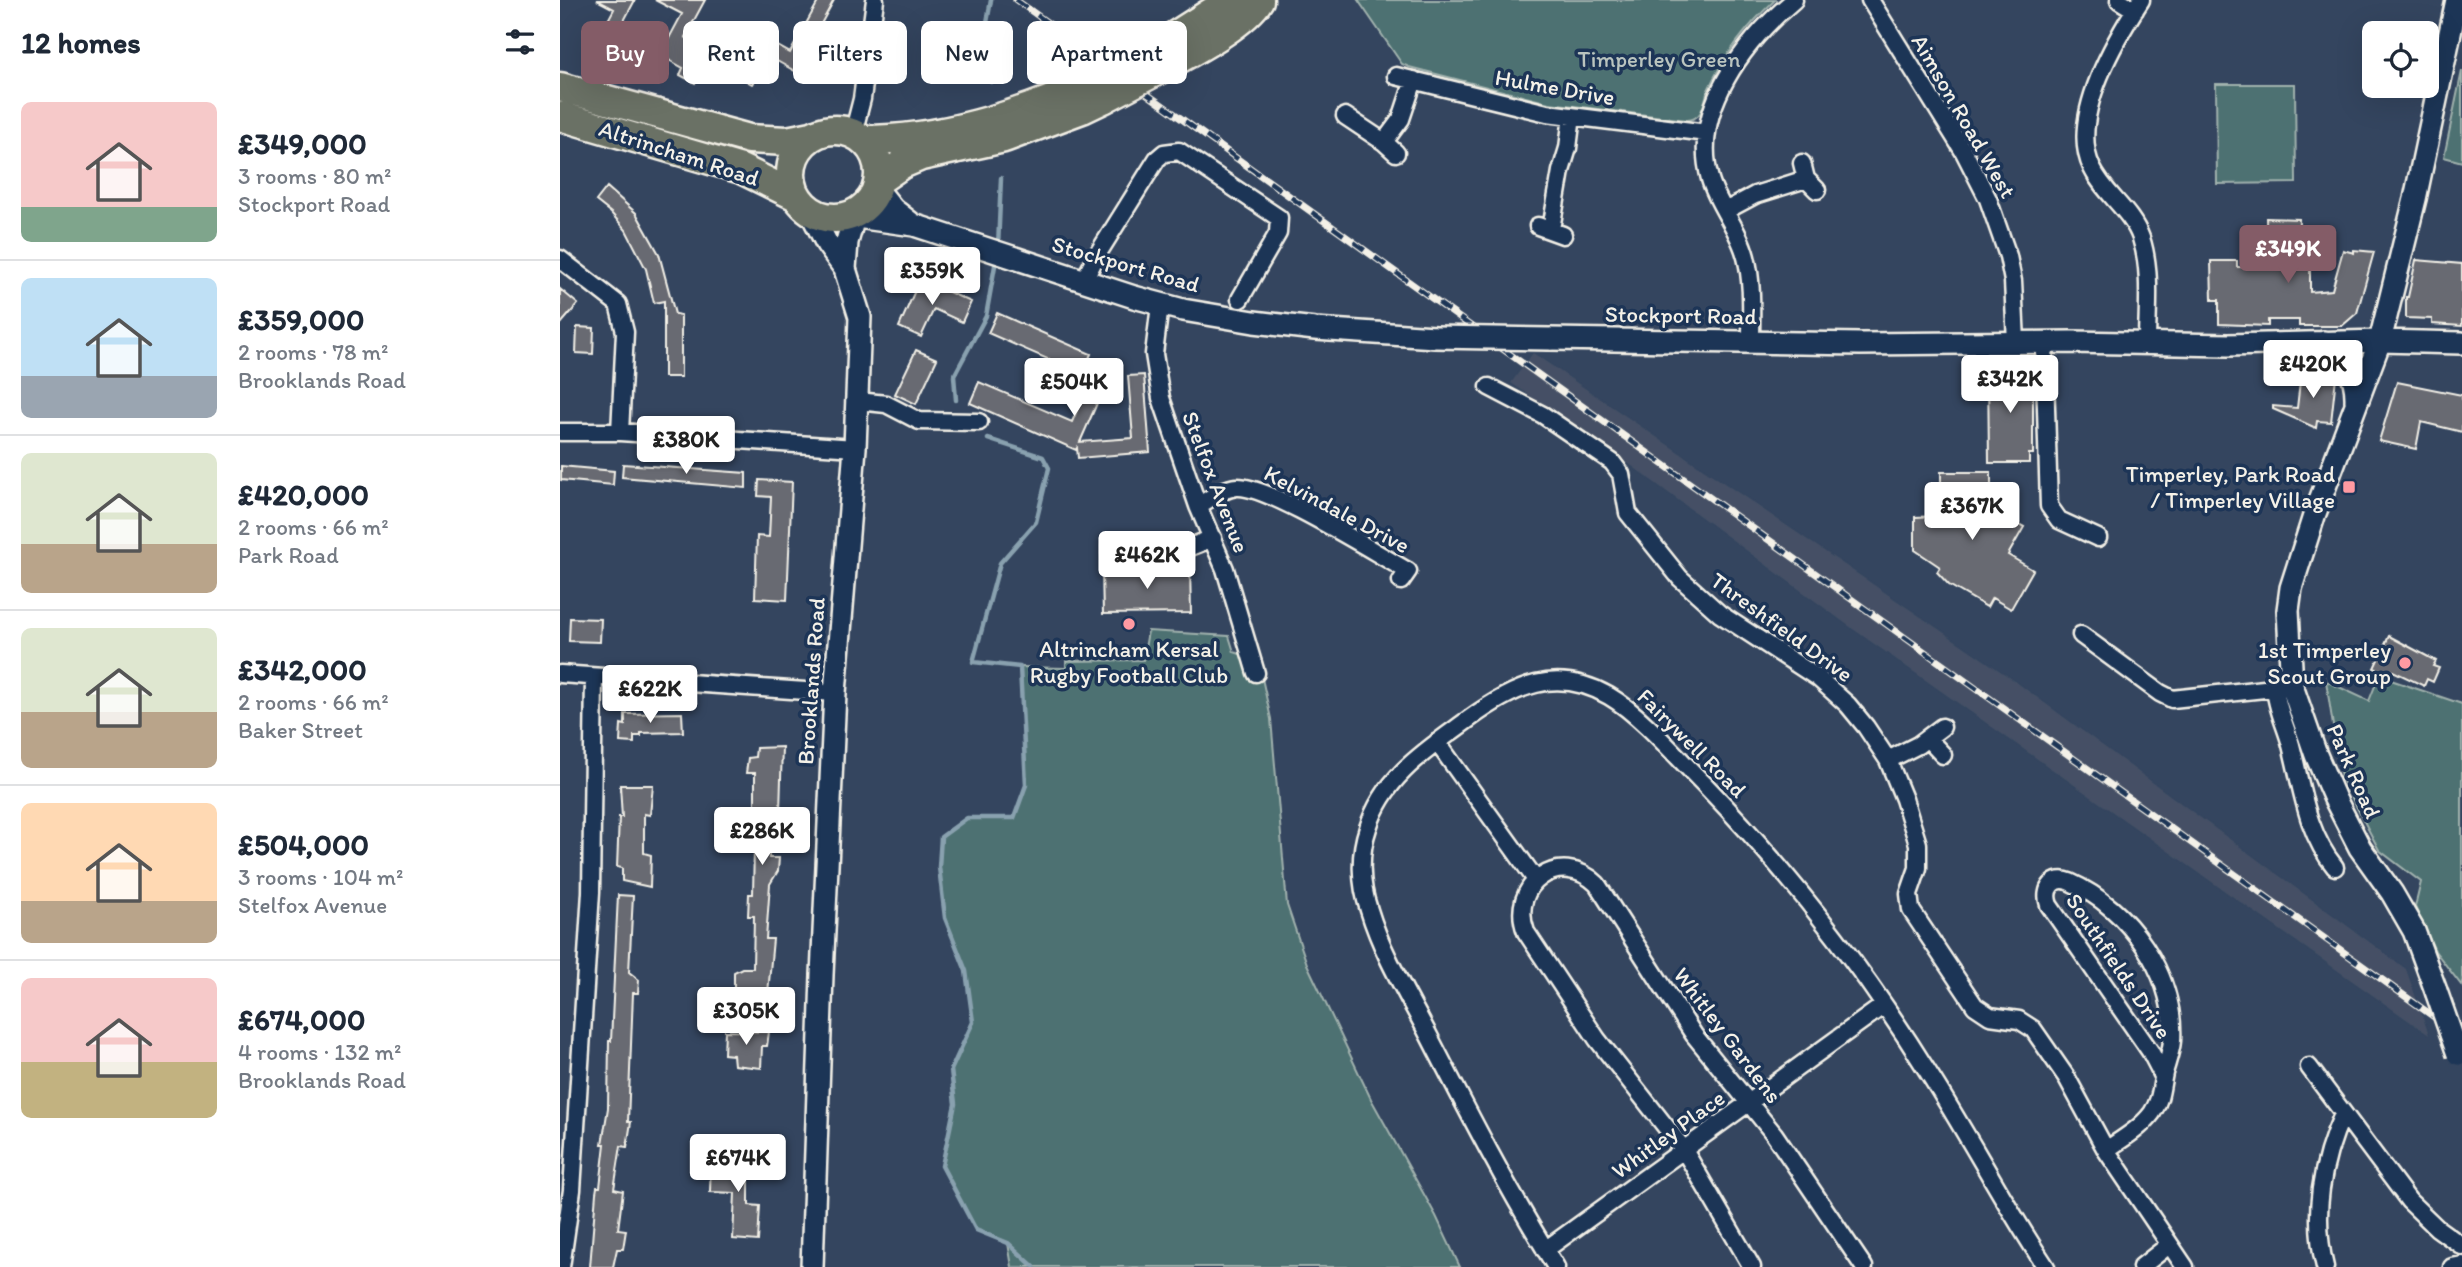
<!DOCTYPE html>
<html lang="en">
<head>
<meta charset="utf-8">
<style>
	:root { --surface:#fff; --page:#f6f6f7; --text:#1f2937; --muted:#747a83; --line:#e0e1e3; --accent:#845c67 }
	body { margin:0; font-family:Itim,sans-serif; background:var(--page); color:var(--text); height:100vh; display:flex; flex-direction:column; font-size:26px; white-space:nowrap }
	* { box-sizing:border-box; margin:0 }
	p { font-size:23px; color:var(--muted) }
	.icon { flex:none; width:38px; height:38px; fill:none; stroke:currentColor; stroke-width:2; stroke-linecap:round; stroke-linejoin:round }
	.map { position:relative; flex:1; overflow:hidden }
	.sheet { display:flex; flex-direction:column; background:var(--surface); width:560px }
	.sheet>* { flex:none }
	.guide { position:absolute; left:21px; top:21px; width:665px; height:63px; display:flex; gap:14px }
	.buttons { position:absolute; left:1802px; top:21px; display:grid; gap:14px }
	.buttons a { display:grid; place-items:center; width:77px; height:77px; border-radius:10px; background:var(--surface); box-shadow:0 7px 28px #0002; font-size:35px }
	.price { position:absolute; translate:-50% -60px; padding:0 16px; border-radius:7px; background:#fff; color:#222; font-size:23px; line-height:46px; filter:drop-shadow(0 2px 4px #0008) }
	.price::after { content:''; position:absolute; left:50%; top:42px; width:21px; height:16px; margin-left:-10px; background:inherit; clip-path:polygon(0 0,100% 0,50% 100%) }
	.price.on { background:var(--accent); color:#fff }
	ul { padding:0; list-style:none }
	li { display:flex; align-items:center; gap:21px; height:175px; padding:0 21px }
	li+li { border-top:2px solid var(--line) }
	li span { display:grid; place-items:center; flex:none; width:196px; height:140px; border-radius:10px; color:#555 }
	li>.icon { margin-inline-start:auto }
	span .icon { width:84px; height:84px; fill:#fffc; stroke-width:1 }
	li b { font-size:30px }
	h2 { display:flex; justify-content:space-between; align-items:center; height:84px; padding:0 21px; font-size:30px }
	.tag { padding:0 24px; border-radius:10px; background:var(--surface); box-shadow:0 7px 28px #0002; font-size:24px; line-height:63px }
	.tag.on { background:var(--accent); color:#fff }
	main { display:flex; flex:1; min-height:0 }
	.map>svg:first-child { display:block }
</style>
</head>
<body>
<main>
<section class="sheet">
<h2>12 homes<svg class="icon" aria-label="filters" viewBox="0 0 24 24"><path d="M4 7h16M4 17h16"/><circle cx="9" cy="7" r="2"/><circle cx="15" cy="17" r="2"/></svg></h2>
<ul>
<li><span style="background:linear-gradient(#f6c9c9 75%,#7fa58c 0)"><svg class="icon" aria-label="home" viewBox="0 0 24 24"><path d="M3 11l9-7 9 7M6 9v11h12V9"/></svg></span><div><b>£349,000</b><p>3 rooms · 80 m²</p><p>Stockport Road</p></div></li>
<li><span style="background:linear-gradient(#bfe0f5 70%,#9aa5b1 0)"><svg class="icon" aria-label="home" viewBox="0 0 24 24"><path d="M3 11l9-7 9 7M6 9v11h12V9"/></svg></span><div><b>£359,000</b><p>2 rooms · 78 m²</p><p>Brooklands Road</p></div></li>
<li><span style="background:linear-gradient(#dfe7d0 65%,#b9a48a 0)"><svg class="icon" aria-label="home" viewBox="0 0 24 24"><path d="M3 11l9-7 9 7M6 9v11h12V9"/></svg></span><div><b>£420,000</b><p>2 rooms · 66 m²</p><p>Park Road</p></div></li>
<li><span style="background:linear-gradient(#dfe7d0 60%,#b9a48a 0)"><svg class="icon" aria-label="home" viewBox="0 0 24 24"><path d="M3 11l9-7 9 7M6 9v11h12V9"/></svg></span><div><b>£342,000</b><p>2 rooms · 66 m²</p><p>Baker Street</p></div></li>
<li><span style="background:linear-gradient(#ffd9b3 70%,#b9a48a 0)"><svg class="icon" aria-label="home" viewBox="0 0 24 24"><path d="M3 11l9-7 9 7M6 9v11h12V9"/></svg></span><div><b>£504,000</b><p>3 rooms · 104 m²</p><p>Stelfox Avenue</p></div></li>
<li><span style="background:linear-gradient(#f6c9c9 60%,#c2b280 0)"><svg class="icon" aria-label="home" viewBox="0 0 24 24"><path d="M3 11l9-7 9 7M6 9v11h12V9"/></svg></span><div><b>£674,000</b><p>4 rooms · 132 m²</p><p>Brooklands Road</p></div></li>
</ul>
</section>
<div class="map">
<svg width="1902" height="1267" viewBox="0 0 1902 1267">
	<rect width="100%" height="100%" fill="#34455f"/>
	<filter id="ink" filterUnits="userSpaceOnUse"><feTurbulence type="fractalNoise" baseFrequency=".0143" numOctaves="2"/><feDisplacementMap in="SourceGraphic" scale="14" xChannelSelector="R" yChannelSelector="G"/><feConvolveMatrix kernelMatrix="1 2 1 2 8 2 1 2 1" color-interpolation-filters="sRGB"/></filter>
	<g filter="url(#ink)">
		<!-- built -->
		<path fill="#445065" d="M973,353L1452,679L1846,969L1869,1035L1293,629L1072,466L951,383Z"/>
		<!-- green -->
		<path fill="#4d7172" stroke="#a0b1ad" stroke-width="2" d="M798,0H1215C1188,25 1165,54 1149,88C1143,101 1145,119 1127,120L989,103L849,67L842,64Z
			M1902,71V162L1884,157Z
			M1656,84H1735L1736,183L1657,184Z
			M588,631L669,636L674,652L698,660L711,719L727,905L747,964L811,1099L876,1216L900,1267H452L448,1243L416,1230L382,1166L395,1105L391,1070L413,1022L406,971L385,918L379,867L381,837L407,818H454L466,785L460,667L506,668V661L583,660Z
			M1819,676L1902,704V986L1875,951L1855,907L1861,882L1819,850L1781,777L1766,681L1809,701Z"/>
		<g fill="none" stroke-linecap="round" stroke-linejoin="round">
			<!-- stream -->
			<path stroke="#89a1af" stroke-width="4.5" d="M431,82L423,45L431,0
				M438,247L441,178
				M396,400L394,376L426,316L436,260
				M428,439L483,457L489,468L476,522L440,563L413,662L460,667L466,785L454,818H407L381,837L379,867L385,918L406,971L413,1022L391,1070L395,1104L382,1166L416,1230L448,1243L474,1267"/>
		</g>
		<!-- building -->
		<path fill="#686a72" stroke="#f4f1e8" stroke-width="2" d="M37,0H75L58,32L90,49L84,60L79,57L67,78L52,70L56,63L32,50L54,9Z
			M95,0H145L125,37L157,54L151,65L146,62L135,83L120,75L123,68L100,55L122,14Z
			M259,0H274L256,33L277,44L269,59L262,56L249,79L208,56L192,84L156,64L163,52L172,57L190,25L202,32L199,36L230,53Z
			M47,187L76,213L99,254L115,314L121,315V377H104V301L94,303L86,269L66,230L51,213L36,201Z
			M1706,218L1739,219L1738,260H1750V292L1772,290L1783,250L1794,253V250L1814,252L1797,313L1782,326H1739V320H1708V326L1659,324V300H1652L1651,261H1677V267H1707Z
			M1856,260L1902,264V326L1872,324V319L1846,318V297H1848Z
			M360,279L411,302L402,322L374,309L361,337L339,327Z
			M0,289L18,304L0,325Z
			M437,313L531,354L522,374L428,333Z
			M17,327L34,328L33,354L16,353Z
			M356,350L377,359L356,404L335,394Z
			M1428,366H1452V369H1469V387H1473V454H1469V463H1429Z
			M535,369L549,376L520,442L573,438L568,376L584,375L590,452L518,458L517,448L516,450L410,403L419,382L512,422Z
			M1741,373L1776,377L1771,422L1757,421L1756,428L1713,409V406L1737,408Z
			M1837,382L1902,395V432L1861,422L1856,449L1819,441Z
			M63,464L186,473V488L62,477Z
			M1,466L54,471L53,485L1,480Z
			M1381,472H1431V492H1422V515L1441,526L1446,517L1464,527L1448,555L1473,570L1451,609L1432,598L1427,607L1389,585L1377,572L1380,567L1355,550V517L1381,516Z
			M199,480L232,482L227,600L195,598L197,536L209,537L211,497L198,496Z
			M630,567L631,613L543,614L542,569Z
			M10,618L41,619L40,642L9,641Z
			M1829,636L1876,661L1873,666L1879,668L1873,682L1867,679L1864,686L1833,671L1831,675L1814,668Z
			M122,713L123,732L81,733V736H74V743L60,742L61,724L65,725V714Z
			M222,747L220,811L210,812L209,858H219L218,871L210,884L206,939H213L208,993H174V972L182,968H193L194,916H188L189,894H193L194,848H188L189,819H195V773H186L188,758L195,757L196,748Z
			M60,785H93L90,815L84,814V853L91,855L90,887L62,881V868L57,867L59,817H62Z
			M58,895L73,896L69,972L79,980L78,993H73L68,1122H71L67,1147L61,1146L54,1189L63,1191L58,1229L66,1230L63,1249H57L53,1267H30L36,1193L37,1187H40L45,1144H42L48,1108L49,1041H51Z
			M165,1031L209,1032L207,1046H202L201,1068L174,1065L173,1055L164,1054Z
			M151,1160L201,1161V1175H189V1205L200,1206L198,1241L173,1239L175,1193L150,1192Z"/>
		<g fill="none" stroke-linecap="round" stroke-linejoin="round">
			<!-- street casing -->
			<g stroke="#f4f1e8" stroke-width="21">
				<path id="street" d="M1310,0L1404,152L1428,199L1448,256L1453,281L1456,342
					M1559,0L1575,10
					M1581,0C1555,40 1508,119 1532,168C1544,194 1571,210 1581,238C1592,271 1587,310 1587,344
					M836,76L987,113L1147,133
					M785,116L824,142L836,153
					M293,134L302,99L315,0
					M824,142L841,119L854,80
					M1242,163L1246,179L1257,190
					M1165,211L1195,195L1246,179
					M978,226L1003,235
					M991,229L1001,171L1008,148L1012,116
					M0,259L58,304L65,332L60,432
					M524,280L537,255L597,159L604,153L619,151L719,218L718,233L680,299
					M600,305L594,354L601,398L638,506L665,569L696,673
					M1191,342C1191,313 1193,284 1186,257C1179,229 1158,206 1150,179C1130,110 1185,41 1234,0
					M1484,342L1489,506L1499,520L1538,538
					M929,387L983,415L1052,462L1061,474L1068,513L1120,578L1160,614L1258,678L1288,705L1306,727L1328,760L1344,799L1358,844V868L1349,894L1351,910L1415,1006L1430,1016L1459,1020L1473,1029L1507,1078L1546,1150L1625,1267
					M298,401L326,404L359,421L419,422
					M0,432H60L295,448
					M638,506C650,499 663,488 677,487C708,485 815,553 848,571L841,581
					M551,546V554H594L620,551L653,538
					M1521,635L1600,693L1612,699L1732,686
					M0,674L275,693
					M1715,687C1716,707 1726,726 1731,745C1742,787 1746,832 1775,867
					M1368,739L1383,755
					M877,742L976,880
					M1328,760L1358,745L1382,727
					M1749,1067L1849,1201L1877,1228L1902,1246
					M1546,1150C1562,1139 1580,1129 1592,1113C1601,1100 1601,1087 1604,1073C1607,1062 1611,1052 1612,1041C1616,975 1569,908 1510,882C1494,875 1483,889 1489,905L1590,1051L1603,1076
					M985,1250L1324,1005
					M1,1267L12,1190L31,892L34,677
					M996,1267C949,1192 908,1112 868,1034C847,994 822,953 809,910C800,884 799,854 808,828C824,776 868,749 909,719C954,686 996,666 1049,696C1080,714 1118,758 1144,784C1228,871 1304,969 1368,1072C1409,1136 1444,1204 1486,1267
					M1192,1267L1124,1150L1037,1039L966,932C948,885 1000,848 1037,884L1134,1035L1214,1134L1304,1267
					M1581,1267L1609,1245
					M1765,1267C1752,1216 1761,1162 1783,1114
					M1892,1267L1902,1265"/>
			</g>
			<!-- secondary casing -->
			<g stroke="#f4f1e8" stroke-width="26">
				<path id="secondary" d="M317,189L333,209L352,224
					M250,211L267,244L285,269L300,317L295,448L275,693L262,975L252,1267
					M285,269L287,242L295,214L304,218L354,225L574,297L623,310L694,322L755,329L875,337
					M990,339L1300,344L1512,342L1668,345L1820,341L1902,343
					M1764,342C1785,358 1797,374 1796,401
					M1876,991L1854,931L1832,893L1800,848L1775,799L1756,755L1732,686L1728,610L1731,588L1754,516L1820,341L1855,199L1897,0"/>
			</g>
			<!-- highway casing -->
			<g stroke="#f4f1e8" stroke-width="33">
				<path id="highway" d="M585,55L671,0
					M602,68C629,53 684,25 699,0
					M0,87L189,139L227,141L252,136
					M0,116L181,169L236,196
					M231 174a44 44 0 1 1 88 0a44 44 0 1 1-88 0Z
					M303,140C381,140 456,116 527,85
					M319,180L342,164L361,156L444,138L522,109L545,98"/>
			</g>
			<!-- street -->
			<use href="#street" stroke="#1d3557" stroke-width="16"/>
			<!-- secondary -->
			<use href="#secondary" stroke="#1d3557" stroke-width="21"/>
			<!-- highway -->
			<use href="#highway" stroke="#6b7165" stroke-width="28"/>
			<!-- rail casing -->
			<g stroke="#f4f1e8" stroke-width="7">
				<path id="rail" d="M456,0L1902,1037"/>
			</g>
			<!-- rail -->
			<use href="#rail" stroke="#1d3557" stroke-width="4.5" stroke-dasharray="13" stroke-linecap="butt"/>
			<!-- secondary-bridge casing -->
			<g stroke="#f4f1e8" stroke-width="26" stroke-linecap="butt">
				<path id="secondary-bridge" d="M875,337L990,339
					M1876,991L1898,1054"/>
			</g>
			<!-- highway-bridge casing -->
			<g stroke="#f4f1e8" stroke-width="33" stroke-linecap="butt">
				<path id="highway-bridge" d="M527,85L585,55
					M545,98L602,68"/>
			</g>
			<!-- secondary-bridge -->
			<use href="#secondary-bridge" stroke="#1d3557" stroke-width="21"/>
			<!-- highway-bridge -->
			<use href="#highway-bridge" stroke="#6b7165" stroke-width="28"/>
		</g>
	</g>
	<!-- markers -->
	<g fill="#ff9aa2" stroke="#1d3557" stroke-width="2.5">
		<rect x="1782" y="480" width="14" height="14" rx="3.5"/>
		<circle cx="569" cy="624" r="7"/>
		<circle cx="1845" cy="663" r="7"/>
	</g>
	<g text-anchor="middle" stroke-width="7" stroke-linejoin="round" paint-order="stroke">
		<!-- park labels -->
		<g font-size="23" fill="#bac4bf" stroke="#1d3557">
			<text x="1099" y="67">Timperley Green</text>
		</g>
		<!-- street labels -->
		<g font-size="23" fill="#f4f1e8" stroke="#1d3557">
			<text transform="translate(995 87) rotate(10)" y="8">Hulme Drive</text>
			<text transform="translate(1404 116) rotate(60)" y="8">Aimson Road West</text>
			<text transform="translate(119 153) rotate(18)" y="8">Altrincham Road</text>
			<text transform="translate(566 264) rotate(16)" y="8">Stockport Road</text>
			<text transform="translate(1121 315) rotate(1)" y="8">Stockport Road</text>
			<text transform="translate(656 482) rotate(69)" y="8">Stelfox Avenue</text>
			<text transform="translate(777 509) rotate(28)" y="8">Kelvindale Drive</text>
			<text transform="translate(1222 627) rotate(36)" y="8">Threshfield Drive</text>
			<text transform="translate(251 681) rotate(-86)" y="8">Brooklands Road</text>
			<text transform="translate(1132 743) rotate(45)" y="8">Fairywell Road</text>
			<text transform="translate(1794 771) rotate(66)" y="8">Park Road</text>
			<text transform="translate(1559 966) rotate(56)" y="8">Southfields Drive</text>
			<text transform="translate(1168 1035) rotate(53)" y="8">Whitley Gardens</text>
			<text transform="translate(1108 1134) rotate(-36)" y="8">Whitley Place</text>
		</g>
		<!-- poi labels -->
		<g font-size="23" fill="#f4f1e8" stroke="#1d3557" text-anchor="end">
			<text x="1775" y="482">Timperley, Park Road<tspan x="1775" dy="26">/ Timperley Village</tspan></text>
			<text x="569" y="657" text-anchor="middle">Altrincham Kersal<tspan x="569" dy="26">Rugby Football Club</tspan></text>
			<text x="1831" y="658">1st Timperley<tspan x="1831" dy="26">Scout Group</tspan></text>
		</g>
	</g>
</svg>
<div class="buttons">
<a><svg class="icon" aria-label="locate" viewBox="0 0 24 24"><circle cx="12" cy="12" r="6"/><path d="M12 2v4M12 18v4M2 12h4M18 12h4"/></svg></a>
</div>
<b class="price on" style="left:1728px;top:285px">£349K</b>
<b class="price" style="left:372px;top:307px">£359K</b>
<b class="price" style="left:1753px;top:400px">£420K</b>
<b class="price" style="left:1450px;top:415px">£342K</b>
<b class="price" style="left:514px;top:418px">£504K</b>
<b class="price" style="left:126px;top:476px">£380K</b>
<b class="price" style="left:1412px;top:542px">£367K</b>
<b class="price" style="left:587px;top:591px">£462K</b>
<b class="price" style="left:90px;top:725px">£622K</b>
<b class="price" style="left:202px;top:867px">£286K</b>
<b class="price" style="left:186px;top:1047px">£305K</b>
<b class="price" style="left:178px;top:1194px">£674K</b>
<div class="guide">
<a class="tag on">Buy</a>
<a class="tag">Rent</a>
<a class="tag">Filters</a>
<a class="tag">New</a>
<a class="tag">Apartment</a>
</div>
</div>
</main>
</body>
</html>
